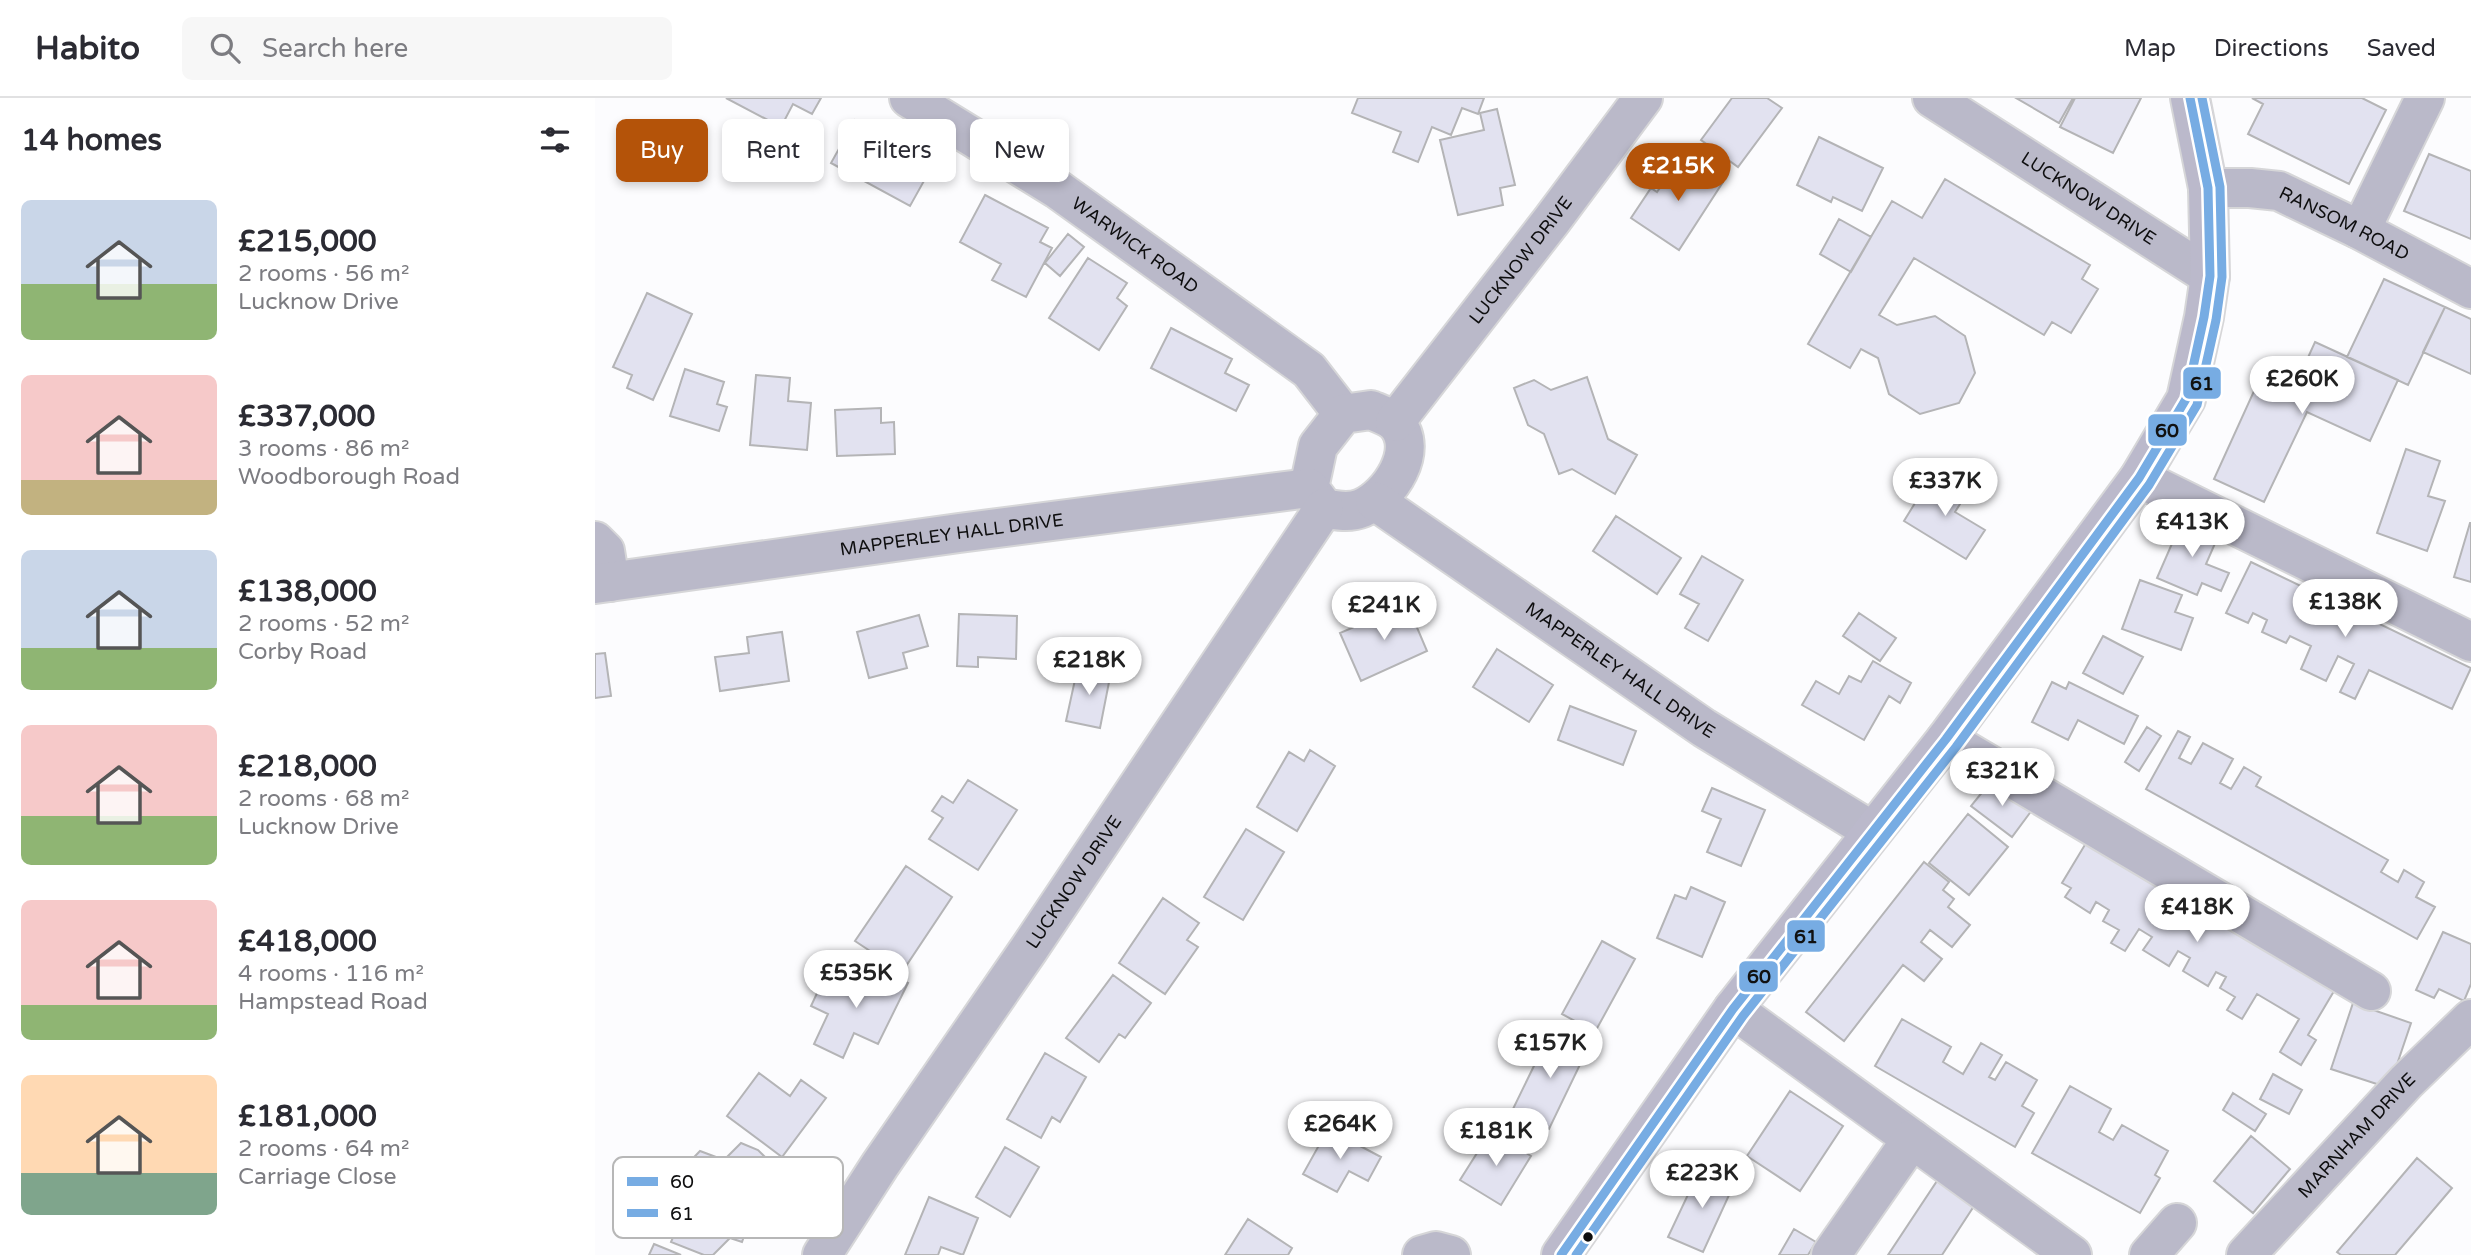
<!DOCTYPE html>
<html lang="en">
<head>
<meta charset="utf-8">
<style>
	:root { --surface:#fff; --page:#f7f7f7; --text:#2b2b33; --muted:#7c7c81; --line:#e1e1e2; --accent:#b45309 }
	body { margin:0; font-family:"Varela Round",sans-serif; background:var(--page); color:var(--text); height:100vh; display:flex; flex-direction:column; font-size:26px; white-space:nowrap }
	* { box-sizing:border-box; margin:0 }
	p { font-size:23px; color:var(--muted) }
	.icon { flex:none; width:38px; height:38px; fill:none; stroke:currentColor; stroke-width:2; stroke-linecap:round; stroke-linejoin:round }
	.map { position:relative; flex:1; overflow:hidden }
	.side { display:flex; flex-direction:column; background:var(--surface); width:595px }
	.side>* { flex:none }
	.top-card { position:absolute; left:21px; top:21px; width:665px; height:63px; display:flex; gap:14px }
	.price { position:absolute; translate:-50% -60px; padding:0 16px; border-radius:24px; background:#fff; color:#222; font-size:23px; line-height:46px; filter:drop-shadow(0 2px 4px #0008) }
	.price::after { content:''; position:absolute; left:50%; top:42px; width:21px; height:16px; margin-left:-10px; background:inherit; clip-path:polygon(0 0,100% 0,50% 100%) }
	.price.selected { background:var(--accent); color:#fff }
	ul { padding:0; list-style:none }
	li { display:flex; align-items:center; gap:21px; height:175px; padding:0 21px }
	li span { display:grid; place-items:center; flex:none; width:196px; height:140px; border-radius:10px; color:#555 }
	li>.icon { margin-inline-start:auto }
	span .icon { width:84px; height:84px; fill:#fffc; stroke-width:1 }
	li b { font-size:30px }
	h2 { display:flex; justify-content:space-between; align-items:center; height:84px; padding:0 21px; font-size:30px }
	.tag { padding:0 24px; border-radius:10px; background:var(--surface); box-shadow:0 4px 10px #0003; font-size:24px; line-height:63px }
	.tag.selected { background:var(--accent); color:#fff }
	header { display:flex; align-items:center; gap:42px; box-sizing:border-box; height:98px; padding:0 35px; background:var(--surface); border-bottom:2px solid var(--line) }
	header strong { font-size:33px }
	nav { display:flex; gap:38px; margin-inline-start:auto; font-size:24px }
	.search { width:490px; height:63px; background:var(--page); display:flex; align-items:center; gap:18px; box-sizing:border-box; padding:0 24px; border-radius:10px; color:var(--muted); font-size:26px }
	main { display:flex; flex:1; min-height:0 }
	.map>svg:first-child { display:block }
</style>
</head>
<body>
<header>
<strong>Habito</strong>
<div class="search"><svg class="icon" aria-label="search" viewBox="0 0 24 24"><circle cx="10" cy="10" r="6"/><path d="M15 15l6 6"/></svg>Search here</div>
<nav><a>Map</a><a>Directions</a><a>Saved</a></nav>
</header>
<main>
<section class="side">
<h2>14 homes<svg class="icon" aria-label="filters" viewBox="0 0 24 24"><path d="M4 7h16M4 17h16"/><circle cx="9" cy="7" r="2"/><circle cx="15" cy="17" r="2"/></svg></h2>
<ul>
<li><span style="background:linear-gradient(#c9d6e8 60%,#8fb573 0)"><svg class="icon" aria-label="home" viewBox="0 0 24 24"><path d="M3 11l9-7 9 7M6 9v11h12V9"/></svg></span><div><b>£215,000</b><p>2 rooms · 56 m²</p><p>Lucknow Drive</p></div></li>
<li><span style="background:linear-gradient(#f6c9c9 75%,#c2b280 0)"><svg class="icon" aria-label="home" viewBox="0 0 24 24"><path d="M3 11l9-7 9 7M6 9v11h12V9"/></svg></span><div><b>£337,000</b><p>3 rooms · 86 m²</p><p>Woodborough Road</p></div></li>
<li><span style="background:linear-gradient(#c9d6e8 70%,#8fb573 0)"><svg class="icon" aria-label="home" viewBox="0 0 24 24"><path d="M3 11l9-7 9 7M6 9v11h12V9"/></svg></span><div><b>£138,000</b><p>2 rooms · 52 m²</p><p>Corby Road</p></div></li>
<li><span style="background:linear-gradient(#f6c9c9 65%,#8fb573 0)"><svg class="icon" aria-label="home" viewBox="0 0 24 24"><path d="M3 11l9-7 9 7M6 9v11h12V9"/></svg></span><div><b>£218,000</b><p>2 rooms · 68 m²</p><p>Lucknow Drive</p></div></li>
<li><span style="background:linear-gradient(#f6c9c9 75%,#8fb573 0)"><svg class="icon" aria-label="home" viewBox="0 0 24 24"><path d="M3 11l9-7 9 7M6 9v11h12V9"/></svg></span><div><b>£418,000</b><p>4 rooms · 116 m²</p><p>Hampstead Road</p></div></li>
<li><span style="background:linear-gradient(#ffd9b3 70%,#7fa58c 0)"><svg class="icon" aria-label="home" viewBox="0 0 24 24"><path d="M3 11l9-7 9 7M6 9v11h12V9"/></svg></span><div><b>£181,000</b><p>2 rooms · 64 m²</p><p>Carriage Close</p></div></li>
</ul>
</section>
<div class="map">
<svg width="1876" height="1157" viewBox="0 0 1876 1157">
	<rect width="100%" height="100%" fill="#fcfcfe"/>
	<!-- building -->
	<path fill="#e2e2f0" stroke="#b4b4b6" stroke-width="2" d="M131,0H226L217,16L198,6L186,29Z
		M763,0H889L883,16L867,10L856,37L837,29L823,64L798,54L806,34L757,15Z
		M1137,0H1172L1187,10L1143,69L1106,42Z
		M1421,0H1478L1464,25Z
		M1480,0H1546L1518,55L1465,29Z
		M1657,0H1767L1791,12L1754,86L1653,36L1668,6Z
		M902,11L920,87L905,90L908,107L863,117L845,42L889,32L885,15Z
		M260,22L339,65L315,108L236,65Z
		M1224,39L1288,70L1267,113L1238,99L1236,104L1202,87Z
		M1834,56L1876,73V141L1809,113Z
		M1087,57L1128,84L1084,152L1036,120L1056,90L1062,94Z
		M1350,81L1495,167L1487,181L1503,191L1476,235L1457,224L1449,237L1319,160L1284,217L1302,227L1340,218L1370,238L1380,275L1364,305L1325,316L1294,296L1283,260L1266,251L1255,270L1213,246L1297,103L1327,120Z
		M390,97L453,130L445,144L457,150L431,199L397,182L406,166L365,144Z
		M1244,121L1276,139L1256,174L1225,156Z
		M473,136L489,149L465,178L450,165Z
		M493,160L532,185L522,200L532,208L504,252L454,220Z
		M1789,181L1850,209L1813,287L1752,259Z
		M52,195L97,216L58,302L32,290L37,277L18,269Z
		M1850,209L1876,221V276L1828,254Z
		M576,230L637,261L630,275L654,287L641,313L556,270Z
		M1720,244L1803,282L1775,343L1712,314L1669,404L1619,381L1664,282L1696,297Z
		M90,271L129,284L122,306L132,309L124,333L75,318Z
		M161,277L195,280L193,303L216,305L212,352L155,347Z
		M992,279L1013,341L1042,357L1020,396L977,371L964,376L949,336L933,327L919,290L939,282L956,292Z
		M286,310V325L299,324L300,356L242,358L240,312Z
		M1811,351L1845,363L1833,398L1850,403L1832,453L1782,435Z
		M1344,376L1372,395L1360,414L1390,432L1371,461L1309,423L1328,392L1333,395Z
		M1021,418L1086,460L1062,496L998,453Z
		M1589,418L1625,434L1611,466L1634,475L1626,493L1607,485L1602,497L1562,480Z
		M1875,425H1876V484L1859,479Z
		M1107,458L1148,482L1113,543L1090,530L1104,506L1085,496Z
		M1656,464L1876,570L1857,611L1774,572L1760,601L1745,594L1759,566L1743,558L1731,583L1706,571L1716,548L1695,538L1691,545L1667,534L1672,522L1658,515L1653,525L1631,515Z
		M1545,482L1587,497L1580,514L1598,520L1586,552L1527,531Z
		M812,506L832,553L766,583L745,535Z
		M1264,515L1301,540L1285,563L1248,538Z
		M364,516L422,518L421,561L383,559V569L362,568Z
		M324,517L333,548L308,555L312,570L274,580L262,534Z
		M187,534L194,583L125,593L120,559L154,555L152,539Z
		M1508,538L1548,559L1528,596L1488,575Z
		M902,551L958,587L934,624L878,589Z
		M10,555L16,598L0,600V556Z
		M1278,563L1316,585L1305,605L1294,598L1269,642L1207,607L1221,583L1244,596L1254,578L1266,584Z
		M483,568L516,574L505,630L471,623Z
		M1457,584L1471,591L1474,584L1543,618L1529,646L1483,622L1473,642L1437,624Z
		M975,608L1041,633L1028,667L963,642Z
		M1552,629L1566,638L1544,673L1530,664Z
		M1583,633L1595,639L1584,660L1596,666L1608,645L1638,661L1625,685L1636,691L1649,669L1666,679L1661,688L1793,762L1786,774L1803,784L1809,772L1829,784L1821,799L1840,809L1822,841L1551,691Z
		M715,652L740,668L702,733L662,709L694,654L709,663Z
		M373,682L422,712L383,772L334,741L348,720L337,713L347,698L358,705Z
		M1397,682L1437,712L1417,739L1376,708Z
		M1117,690L1170,712L1146,768L1112,754L1126,721L1107,713Z
		M1373,716L1413,749L1374,797L1334,765Z
		M651,731L689,754L648,822L609,799Z
		M1491,745L1739,893L1713,937L1721,942L1706,967L1685,954L1704,921L1662,896L1647,921L1632,912L1640,899L1625,890L1631,879L1621,874L1613,888L1588,873L1595,860L1583,853L1574,868L1548,852L1557,839L1544,831L1530,853L1516,845L1524,832L1508,823L1514,812L1501,804L1495,815L1470,799L1476,790L1467,785Z
		M1329,764L1354,784L1348,792L1359,801L1353,809L1375,827L1357,849L1335,832L1326,844L1347,861L1329,883L1308,867L1249,943L1211,914Z
		M311,768L357,799L307,874L260,843Z
		M1096,789L1130,804L1107,859L1062,840L1080,797L1091,801Z
		M568,800L604,825L592,842L603,849L570,896L524,865Z
		M1848,834L1876,846V886L1869,903L1844,891L1839,900L1821,892Z
		M1007,843L1040,861L1000,934L967,916Z
		M248,873L282,889L290,874L313,885L283,946L259,935L248,960L219,946L233,916L216,908L230,878L243,884Z
		M518,877L556,905L530,940L524,936L504,964L471,940Z
		M1758,905L1816,925L1794,990L1736,971Z
		M1307,921L1356,949L1348,964L1368,976L1386,945L1407,957L1394,979L1400,982L1411,964L1442,982L1427,1008L1439,1015L1420,1049L1280,968Z
		M956,933L993,950L954,1031L917,1013Z
		M450,955L491,979L465,1024L457,1019L446,1040L412,1021Z
		M164,975L195,998L206,982L231,1000L187,1059L132,1018Z
		M1678,976L1707,992L1694,1016L1665,1001Z
		M1475,988L1516,1011L1504,1034L1518,1042L1527,1027L1573,1053L1560,1077L1565,1080L1545,1115L1437,1055Z
		M1195,993L1248,1028L1205,1093L1152,1058Z
		M1638,995L1671,1016L1660,1033L1628,1012Z
		M733,1031L786,1059L773,1083L754,1073L742,1094L708,1076Z
		M896,1033L936,1058L906,1107L865,1082Z
		M1656,1038L1695,1071L1658,1115L1619,1083Z
		M146,1045L163,1052L177,1066L172,1078L182,1088L179,1094L157,1116L147,1144L135,1140L118,1157H109L76,1144L82,1130L98,1114L100,1107L76,1083L105,1053L129,1062Z
		M410,1049L444,1069L415,1119L381,1099Z
		M1822,1060L1857,1090L1800,1157H1746L1742,1154Z
		M1106,1069L1140,1084L1108,1154L1073,1139Z
		M1342,1083L1379,1108L1347,1157H1293Z
		M334,1099L383,1120L368,1157L346,1149L343,1157H310Z
		M653,1121L697,1150L693,1157H630Z
		M1199,1131L1221,1144L1213,1157H1184Z
		M59,1146L86,1157H54Z"/>
	<g fill="none" stroke-linecap="round" stroke-linejoin="round">
		<!-- minor casing -->
		<g stroke="#d6d6d8" stroke-width="42">
			<g id="minor">
				<path id="s1" d="M314,0L462,91L714,272L748,316"/>
				<path id="s2" d="M1337,0L1615,178"/>
				<path id="s3" d="M1613,90H1655L1684,93L1763,131L1876,191"/>
				<path d="M1763,131L1773,117L1830,0"/>
				<path d="M776,312C783,315 795,319 801,325C825,352 795,398 767,410C755,415 742,413 729,410L714,390L723,348L748,316Z"/>
				<path id="s4" d="M800,324L957,122L1048,0"/>
				<path d="M1544,380L1876,544"/>
				<path id="s5" d="M780,403L1109,630L1277,733"/>
				<path d="M0,443L10,453L15,484"/>
				<path id="s6" d="M0,486L364,435L714,390"/>
				<path d="M1351,641L1776,893"/>
				<path d="M1138,911L1477,1157"/>
				<path id="s7" d="M227,1157L285,1067L434,851L729,410"/>
				<path d="M827,1157L841,1153L856,1157"/>
				<path d="M1236,1157L1317,1041"/>
				<path d="M1554,1157L1582,1125"/>
				<path id="s8" d="M1651,1157L1811,984L1876,921"/>
			</g>
		</g>
		<!-- major casing -->
		<g stroke="#d6d6d8" stroke-width="42">
			<path id="major" d="M966,1157L1138,911L1351,641L1544,380L1591,301L1609,219L1615,178L1613,90L1595,0"/>
		</g>
		<!-- minor -->
		<use href="#minor" stroke="#bab9c9" stroke-width="38"/>
		<!-- major -->
		<use href="#major" stroke="#bbb9cb" stroke-width="38"/>
		<!-- bus-1 casing -->
		<g stroke="#fff" stroke-width="14">
			<path id="bus-1" d="M966,1157L1138,911L1351,641L1544,380L1591,301L1609,219L1615,178L1613,90L1595,0"/>
		</g>
		<!-- bus-2 casing -->
		<g stroke="#fff" stroke-width="14">
			<path id="bus-2" d="M981,1157L1148,918L1361,649L1554,387L1602,307L1621,222L1627,179L1625,89L1607,0"/>
		</g>
		<!-- bus-1 -->
		<use href="#bus-1" stroke="#77ace3" stroke-width="9"/>
		<!-- bus-2 -->
		<use href="#bus-2" stroke="#77ace3" stroke-width="9"/>
	</g>
	<!-- markers -->
	<circle fill="#0e0e0f" stroke="#fff" stroke-width="2.5" cx="993" cy="1139" r="6"/>
	<g text-anchor="middle" stroke-width="6" stroke-linejoin="round" paint-order="stroke">
		<!-- street labels -->
		<g font-size="18" fill="#0e0e0f" stroke="#fff">
			<text dy="6" stroke="none"><textPath href="#s2" startOffset="186">LUCKNOW DRIVE</textPath></text>
			<text dy="6" stroke="none"><textPath href="#s3" startOffset="144">RANSOM ROAD</textPath></text>
			<text dy="6" stroke="none"><textPath href="#s1" startOffset="270">WARWICK ROAD</textPath></text>
			<text dy="6" stroke="none"><textPath href="#s4" startOffset="205">LUCKNOW DRIVE</textPath></text>
			<text dy="6" stroke="none"><textPath href="#s6" startOffset="360">MAPPERLEY HALL DRIVE</textPath></text>
			<text dy="6" stroke="none"><textPath href="#s5" startOffset="298">MAPPERLEY HALL DRIVE</textPath></text>
			<text dy="6" stroke="none"><textPath href="#s7" startOffset="450">LUCKNOW DRIVE</textPath></text>
			<text dy="6" stroke="none"><textPath href="#s8" startOffset="163">MARNHAM DRIVE</textPath></text>
		</g>
	</g>
	<!-- legend -->
	<rect x="18" y="1059" width="230" height="81" rx="10" fill="#fff" stroke="#b7b7b7" stroke-width="2"/>
	<rect x="32" y="1079" width="31" height="9" fill="#77ace3"/>
	<rect x="32" y="1111" width="31" height="8" fill="#77ace3"/>
	<g font-size="19" fill="#0e0e0f">
		<text x="75" y="1090">60</text>
		<text x="75" y="1122">61</text>
	</g>
	<g stroke="#fff" stroke-width="2.5">
		<rect x="1587" y="268" width="40" height="34" rx="7" fill="#77ace3"/>
		<rect x="1552" y="315" width="41" height="34" rx="7" fill="#77ace3"/>
		<rect x="1191" y="821" width="40" height="34" rx="7" fill="#77ace3"/>
		<rect x="1143" y="862" width="41" height="33" rx="7" fill="#77ace3"/>
	</g>
	<g font-size="19" text-anchor="middle" font-weight="bold" fill="#111">
		<text x="1607" y="292">61</text>
		<text x="1572" y="339">60</text>
		<text x="1211" y="845">61</text>
		<text x="1164" y="885">60</text>
	</g>
</svg>
<b class="price selected" style="left:1083px;top:105px">£215K</b>
<b class="price" style="left:1707px;top:318px">£260K</b>
<b class="price" style="left:1350px;top:420px">£337K</b>
<b class="price" style="left:1597px;top:461px">£413K</b>
<b class="price" style="left:1750px;top:541px">£138K</b>
<b class="price" style="left:789px;top:544px">£241K</b>
<b class="price" style="left:494px;top:599px">£218K</b>
<b class="price" style="left:1407px;top:710px">£321K</b>
<b class="price" style="left:1602px;top:846px">£418K</b>
<b class="price" style="left:261px;top:912px">£535K</b>
<b class="price" style="left:955px;top:982px">£157K</b>
<b class="price" style="left:745px;top:1063px">£264K</b>
<b class="price" style="left:901px;top:1070px">£181K</b>
<b class="price" style="left:1107px;top:1112px">£223K</b>
<div class="top-card">
<a class="tag selected">Buy</a>
<a class="tag">Rent</a>
<a class="tag">Filters</a>
<a class="tag">New</a>
</div>
</div>
</main>
</body>
</html>
